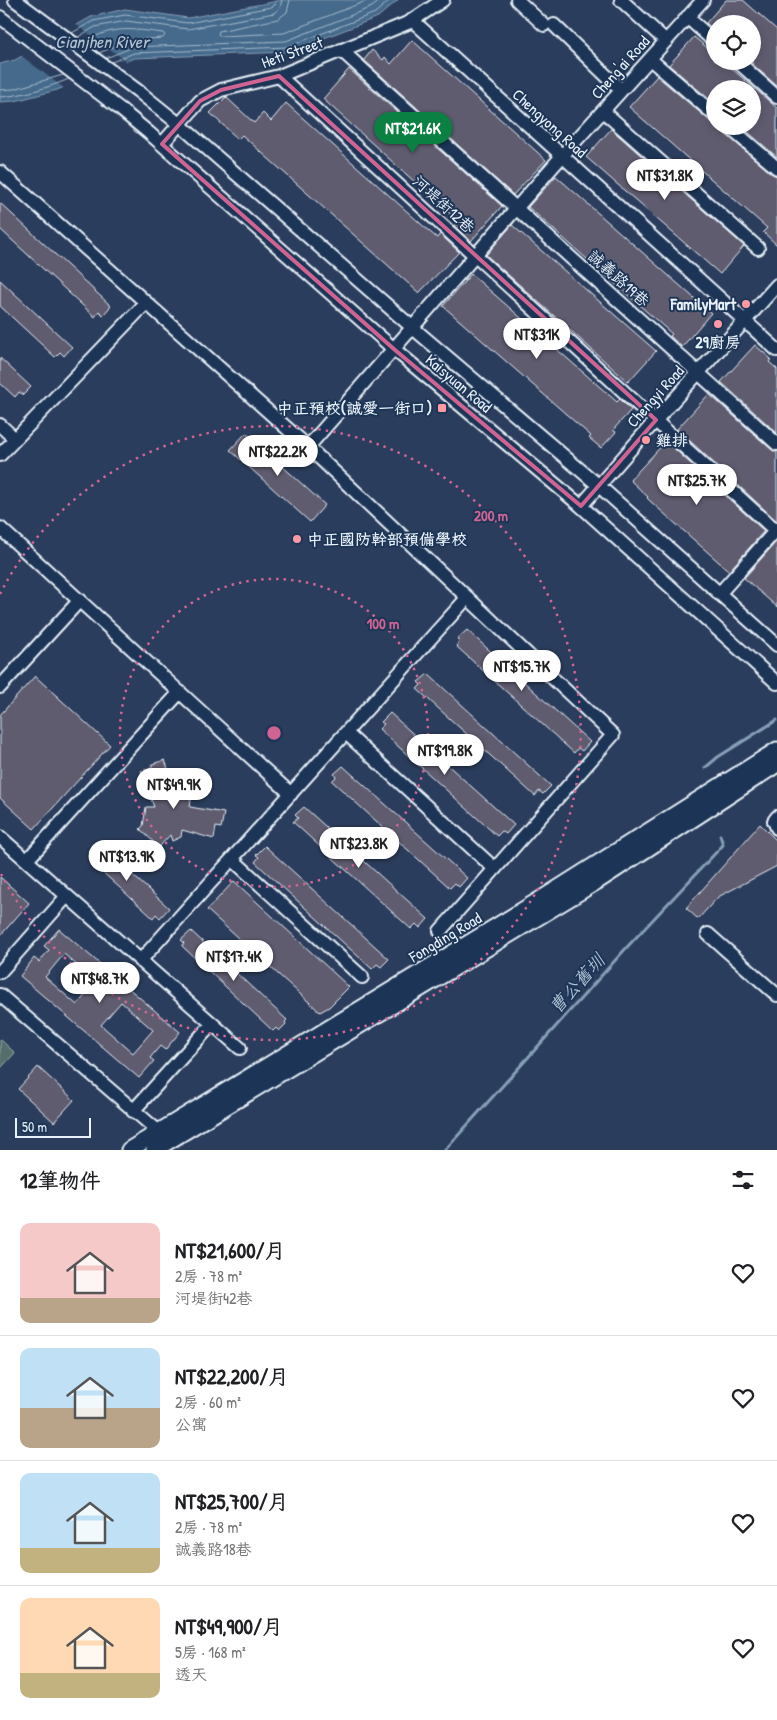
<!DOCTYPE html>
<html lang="zh-TW">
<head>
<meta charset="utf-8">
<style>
	:root { --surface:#fff; --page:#f6f6f6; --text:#202124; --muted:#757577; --line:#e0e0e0; --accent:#0b8043 }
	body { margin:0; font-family:"Patrick Hand","LXGW WenKai TC",sans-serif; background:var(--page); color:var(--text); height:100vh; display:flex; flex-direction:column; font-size:19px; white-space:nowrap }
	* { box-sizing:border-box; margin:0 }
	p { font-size:16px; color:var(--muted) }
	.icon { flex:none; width:28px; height:28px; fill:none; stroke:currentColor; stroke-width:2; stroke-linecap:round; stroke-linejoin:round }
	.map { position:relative; height:1150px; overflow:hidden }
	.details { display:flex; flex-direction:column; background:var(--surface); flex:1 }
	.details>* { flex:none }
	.fabs { position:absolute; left:706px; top:15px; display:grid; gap:10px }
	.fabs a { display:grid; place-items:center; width:55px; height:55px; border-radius:50%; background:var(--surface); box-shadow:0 2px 8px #0003; font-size:25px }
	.scale { position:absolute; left:15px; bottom:12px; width:76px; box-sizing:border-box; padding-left:5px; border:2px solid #e8f1f8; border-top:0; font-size:14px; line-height:18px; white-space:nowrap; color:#e8f1f8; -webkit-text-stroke:4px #1d3557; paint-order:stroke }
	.price { position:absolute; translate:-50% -42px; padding:0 11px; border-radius:18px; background:#fff; color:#222; font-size:16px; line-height:32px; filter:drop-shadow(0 1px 2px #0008) }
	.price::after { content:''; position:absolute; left:50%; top:30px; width:15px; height:11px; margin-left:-8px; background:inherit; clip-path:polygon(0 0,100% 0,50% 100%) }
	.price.on { background:var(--accent); color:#fff }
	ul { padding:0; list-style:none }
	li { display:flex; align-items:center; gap:15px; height:125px; padding:0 20px }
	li+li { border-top:1px solid var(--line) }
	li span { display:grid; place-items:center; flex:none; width:140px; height:100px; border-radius:10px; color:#555 }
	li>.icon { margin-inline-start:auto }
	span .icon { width:60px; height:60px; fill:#fffc; stroke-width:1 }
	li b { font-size:21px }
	h2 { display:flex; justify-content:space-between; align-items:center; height:60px; padding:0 20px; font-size:21px }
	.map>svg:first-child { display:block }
</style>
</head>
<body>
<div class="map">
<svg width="777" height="1150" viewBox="0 0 777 1150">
	<rect width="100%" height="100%" fill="#2b3d5c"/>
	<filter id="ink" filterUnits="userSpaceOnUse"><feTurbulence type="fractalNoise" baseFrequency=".02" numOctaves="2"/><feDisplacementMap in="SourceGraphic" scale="10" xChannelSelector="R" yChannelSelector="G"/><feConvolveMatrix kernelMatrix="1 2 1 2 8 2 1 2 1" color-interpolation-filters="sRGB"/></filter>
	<g filter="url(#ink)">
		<!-- green -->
		<path fill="#556e6a" stroke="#9eb0b1" d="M0,1039L15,1053L0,1069Z"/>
		<!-- water -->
		<path fill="#456a8c" stroke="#86a0b7" d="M283,0H398L378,17L288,52L134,58L57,90L15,101L0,102V64L15,60L91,17L125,9L188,18Z"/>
		<!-- pier -->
		<path fill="#2b3d5c" d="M74,23L129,63L65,89L19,54Z"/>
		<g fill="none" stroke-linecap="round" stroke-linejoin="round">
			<!-- shore -->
			<path stroke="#a7bbcd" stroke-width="1" d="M290,0L287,12L278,19L219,31L218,35L220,36L284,33L369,0
				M72,33L93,21L125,15L188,23L271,7L275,5L276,0
				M78,37L95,27L126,21L188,29L274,13L280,8L282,0
				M84,42C114,25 131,29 163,33L165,35L163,38L130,40L99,53
				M106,58L133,47L286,41L372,7L381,0
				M112,62L134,53L287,47L375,13L390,0
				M0,90L14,89L63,75
				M0,97C24,95 47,88 69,79"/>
			<!-- stream -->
			<path stroke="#86a0b7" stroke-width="3" d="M705,768L718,757L777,720
				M445,1150L628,946L723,845L720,835"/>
		</g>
		<!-- building -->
		<path fill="#615c70" stroke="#e8f1f8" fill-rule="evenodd" d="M726,0H743L777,30V86L752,64V24H715V31L706,23Z
			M694,37L715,54V61H723L777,108V157L741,126H752V89H715V104L669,65Z
			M412,40L546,160L513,195L364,60L372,50L383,60L385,57L391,64Z
			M349,69L502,206L471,241L454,226L458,221L323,99Z
			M657,76L710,121L715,123V126H720L723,132L772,174L777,176V245L763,232L767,228L629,107Z
			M226,97L254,123L263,113L271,121L286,103L430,232L437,238L440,234L459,252L419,293L242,135L238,139L210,113Z
			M611,129L744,246L720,274L586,157Z
			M556,176L711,313L682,347L670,336L672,334L528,207Z
			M0,203L111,306L103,315L99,311L95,317L0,229Z
			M512,225L656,351L628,382L486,255Z
			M471,274L617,402L620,399L631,410L613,430L616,432L601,448L589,438L591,436L443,306Z
			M0,280L72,347L64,356L60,352L55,357L0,306Z
			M755,345L771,359L769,362L777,369V433L721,382Z
			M0,358L31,387L23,395L19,392L15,397L0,383Z
			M709,394L772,450L777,452V521L677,429Z
			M246,433L325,505L310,522L230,450Z
			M666,441L764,531L729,571L650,501L647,498L648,497L630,480Z
			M777,541V607L744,578Z
			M467,630L590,742L582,751L578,748L574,753L456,646L460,641L457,639Z
			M428,674L551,786L543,794L539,791L535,796L417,689L421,685L418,682Z
			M35,676L110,745L34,829L0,798V715Z
			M390,713L514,825L506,834L502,831L497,836L379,729L384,724L381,722Z
			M165,760L176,792L180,791L191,800L190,807L224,813L221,828L216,827L214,839L182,830L181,837L172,841L170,835L159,847L140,829L143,826L146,807H154L141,771L152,768V764Z
			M343,766L467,878L459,887L455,883L450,888L332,781L336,777L334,774Z
			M304,807L428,919L420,928L416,924L411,929L293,822L298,818L295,815Z
			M760,824L777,841V866L718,897L698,919L686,908Z
			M97,843L169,908L160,918L156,914L153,918L88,859L92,854L89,851Z
			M265,846L389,959L381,967L377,964L372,969L255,862L259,857L256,855Z
			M0,877L29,903L0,936Z
			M234,881L349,987L329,1007L320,1012L207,910Z
			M59,929L180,1032L165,1050L160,1046L150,1058L154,1061L139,1078L20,976L34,958L39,962L49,950L44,946ZM64,954L96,982L77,1005L45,977ZM121,1002L153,1030L133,1053L101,1025Z
			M191,931L287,1020L285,1022L286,1024L279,1031L276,1028L273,1031L182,946L184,943L181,940Z
			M38,1067L74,1100L54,1122L18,1089Z"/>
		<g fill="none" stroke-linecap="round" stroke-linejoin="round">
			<!-- minor casing -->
			<g stroke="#e8f1f8" stroke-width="16">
				<path id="minor" d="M15,0L138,91L179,124L413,328L598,485L777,645
					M517,0L544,25
					M621,0L666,41
					M0,17L120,109L149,133L395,350L581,506L777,683
					M687,17L715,42
					M412,20L777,350
					M554,25L621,90
					M341,50L777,444
					M650,59L715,115
					M737,61L777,97
					M279,76L777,532
					M603,111L758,248
					M728,126L777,168
					M162,144L200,101L221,90L279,76L410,22L443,0
					M0,172L308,447L613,735L440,931
					M0,425L15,439
					M308,447L562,156L703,0
					M0,455L146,303
					M581,506L656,420L777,285
					M0,528L291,794
					M719,594L777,529
					M0,687L80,600
					M346,733L495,869
					M777,817L774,821L777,828
					M0,837L240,1048
					M232,859L362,977
					M27,860L180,692
					M708,934L777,995
					M140,961L467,598
					M0,972L67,896
					M0,995L159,1132L163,1138
					M133,1111L212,1024"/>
			</g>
			<!-- major casing -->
			<g stroke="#e8f1f8" stroke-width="19">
				<path id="major" d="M129,1150L546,896L777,750
					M154,1150L596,882L777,764"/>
			</g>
			<!-- minor -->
			<use href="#minor" stroke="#1d3557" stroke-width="12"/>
			<!-- major -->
			<use href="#major" stroke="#1d3557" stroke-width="15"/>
		</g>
	</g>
	<!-- marked area -->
	<path fill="none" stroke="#cf6492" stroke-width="4" stroke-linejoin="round" d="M279,76L656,420L581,506L395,350L162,144L200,101L221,90Z"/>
	<!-- distance rings -->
	<g fill="none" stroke="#cf6492" stroke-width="2.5" stroke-dasharray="2.5 5">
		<circle cx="274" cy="733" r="154"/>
		<path d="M0 594A307 307 0 1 1 0 872"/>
	</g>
	<!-- markers -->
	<g fill="#ff9aa2" stroke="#1d3557" stroke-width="2">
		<circle cx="746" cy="304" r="5"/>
		<circle cx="718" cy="324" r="5"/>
		<rect x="437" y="403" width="10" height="10" rx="2.5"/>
		<circle cx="646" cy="440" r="5"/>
		<circle cx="297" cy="539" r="5"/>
	</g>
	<g text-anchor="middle" stroke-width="4" stroke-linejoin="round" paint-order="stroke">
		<!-- street labels -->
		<g font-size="16" fill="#e8f1f8" stroke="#1d3557">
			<text transform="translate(292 52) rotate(-20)" y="6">Heti Street</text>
			<text transform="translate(620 67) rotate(-48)" y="6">Cheng'ai Road</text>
			<text transform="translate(550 123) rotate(42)" y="6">Chengyong Road</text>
			<text transform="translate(444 204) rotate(42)" y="6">河堤街12巷</text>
			<text transform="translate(619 278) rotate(42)" y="6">誠義路19巷</text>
			<text transform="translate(459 383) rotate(40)" y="6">Kaisyuan Road</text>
			<text transform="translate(655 396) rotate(-48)" y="6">Chengyi Road</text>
			<text transform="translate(445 937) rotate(-31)" y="6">Fongding Road</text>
		</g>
		<!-- poi labels -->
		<g font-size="16" font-weight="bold" fill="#e8f1f8" stroke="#1d3557" text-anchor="end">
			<text x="736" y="310">FamilyMart</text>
			<text x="718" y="348" text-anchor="middle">29廚房</text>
			<text x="432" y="414">中正預校(誠愛一街口)</text>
			<text x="656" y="446" text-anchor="start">雞排</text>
			<text x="307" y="545" text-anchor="start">中正國防幹部預備學校</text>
		</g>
		<!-- water labels -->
		<g font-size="18" font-style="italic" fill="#afc2d2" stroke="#1d3557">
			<text x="102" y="48">Cianjhen River</text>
			<text transform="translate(577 984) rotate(-48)" y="6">曹公舊圳</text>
		</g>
	</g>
	<circle cx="274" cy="733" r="8" fill="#cf6492" stroke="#1d3557" stroke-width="2.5"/>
	<g font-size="15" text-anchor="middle" font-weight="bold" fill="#cf6492" stroke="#1d3557" stroke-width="4" stroke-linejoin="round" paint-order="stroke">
		<text x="491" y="521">200 m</text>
		<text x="383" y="629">100 m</text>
	</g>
</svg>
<div class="fabs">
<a><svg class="icon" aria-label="locate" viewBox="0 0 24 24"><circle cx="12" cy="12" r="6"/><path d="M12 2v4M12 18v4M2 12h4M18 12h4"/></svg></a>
<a><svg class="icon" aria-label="layers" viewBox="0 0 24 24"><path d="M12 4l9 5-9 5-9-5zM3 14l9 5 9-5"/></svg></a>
</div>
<div class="scale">50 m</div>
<b class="price on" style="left:413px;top:154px">NT$21.6K</b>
<b class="price" style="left:665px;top:201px">NT$31.8K</b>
<b class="price" style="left:537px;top:360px">NT$31K</b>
<b class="price" style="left:278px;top:477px">NT$22.2K</b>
<b class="price" style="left:697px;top:506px">NT$25.7K</b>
<b class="price" style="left:522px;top:692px">NT$15.7K</b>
<b class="price" style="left:445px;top:776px">NT$19.8K</b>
<b class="price" style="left:174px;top:810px">NT$49.9K</b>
<b class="price" style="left:359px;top:869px">NT$23.8K</b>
<b class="price" style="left:127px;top:882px">NT$13.9K</b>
<b class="price" style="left:234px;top:982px">NT$17.4K</b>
<b class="price" style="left:100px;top:1004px">NT$48.7K</b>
</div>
<section class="details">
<h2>12筆物件<svg class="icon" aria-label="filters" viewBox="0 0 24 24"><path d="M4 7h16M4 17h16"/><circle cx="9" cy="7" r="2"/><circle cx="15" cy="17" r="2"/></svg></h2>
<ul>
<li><span style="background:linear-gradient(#f6c9c9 75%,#b9a48a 0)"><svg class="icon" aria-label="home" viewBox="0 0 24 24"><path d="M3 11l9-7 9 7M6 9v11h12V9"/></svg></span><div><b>NT$21,600/月</b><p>2房 · 78 m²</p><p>河堤街42巷</p></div><svg class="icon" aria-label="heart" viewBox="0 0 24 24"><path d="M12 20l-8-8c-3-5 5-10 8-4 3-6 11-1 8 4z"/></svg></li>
<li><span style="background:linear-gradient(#bfe0f5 60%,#b9a48a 0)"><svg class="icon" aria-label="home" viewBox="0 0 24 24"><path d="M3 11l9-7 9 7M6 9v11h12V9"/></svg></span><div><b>NT$22,200/月</b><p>2房 · 60 m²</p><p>公寓</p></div><svg class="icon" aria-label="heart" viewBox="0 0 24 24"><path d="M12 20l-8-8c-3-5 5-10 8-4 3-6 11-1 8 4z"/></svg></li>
<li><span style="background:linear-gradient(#bfe0f5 75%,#c2b280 0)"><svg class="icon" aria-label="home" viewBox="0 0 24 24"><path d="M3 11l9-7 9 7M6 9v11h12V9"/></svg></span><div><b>NT$25,700/月</b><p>2房 · 78 m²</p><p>誠義路18巷</p></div><svg class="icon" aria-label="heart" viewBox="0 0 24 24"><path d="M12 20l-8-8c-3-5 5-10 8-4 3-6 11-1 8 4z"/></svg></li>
<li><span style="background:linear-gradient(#ffd9b3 75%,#c2b280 0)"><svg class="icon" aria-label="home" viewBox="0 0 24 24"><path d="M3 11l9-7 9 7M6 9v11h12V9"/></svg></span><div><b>NT$49,900/月</b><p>5房 · 168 m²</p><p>透天</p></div><svg class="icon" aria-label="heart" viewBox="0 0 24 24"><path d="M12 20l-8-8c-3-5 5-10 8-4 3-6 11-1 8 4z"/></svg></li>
</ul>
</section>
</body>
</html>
